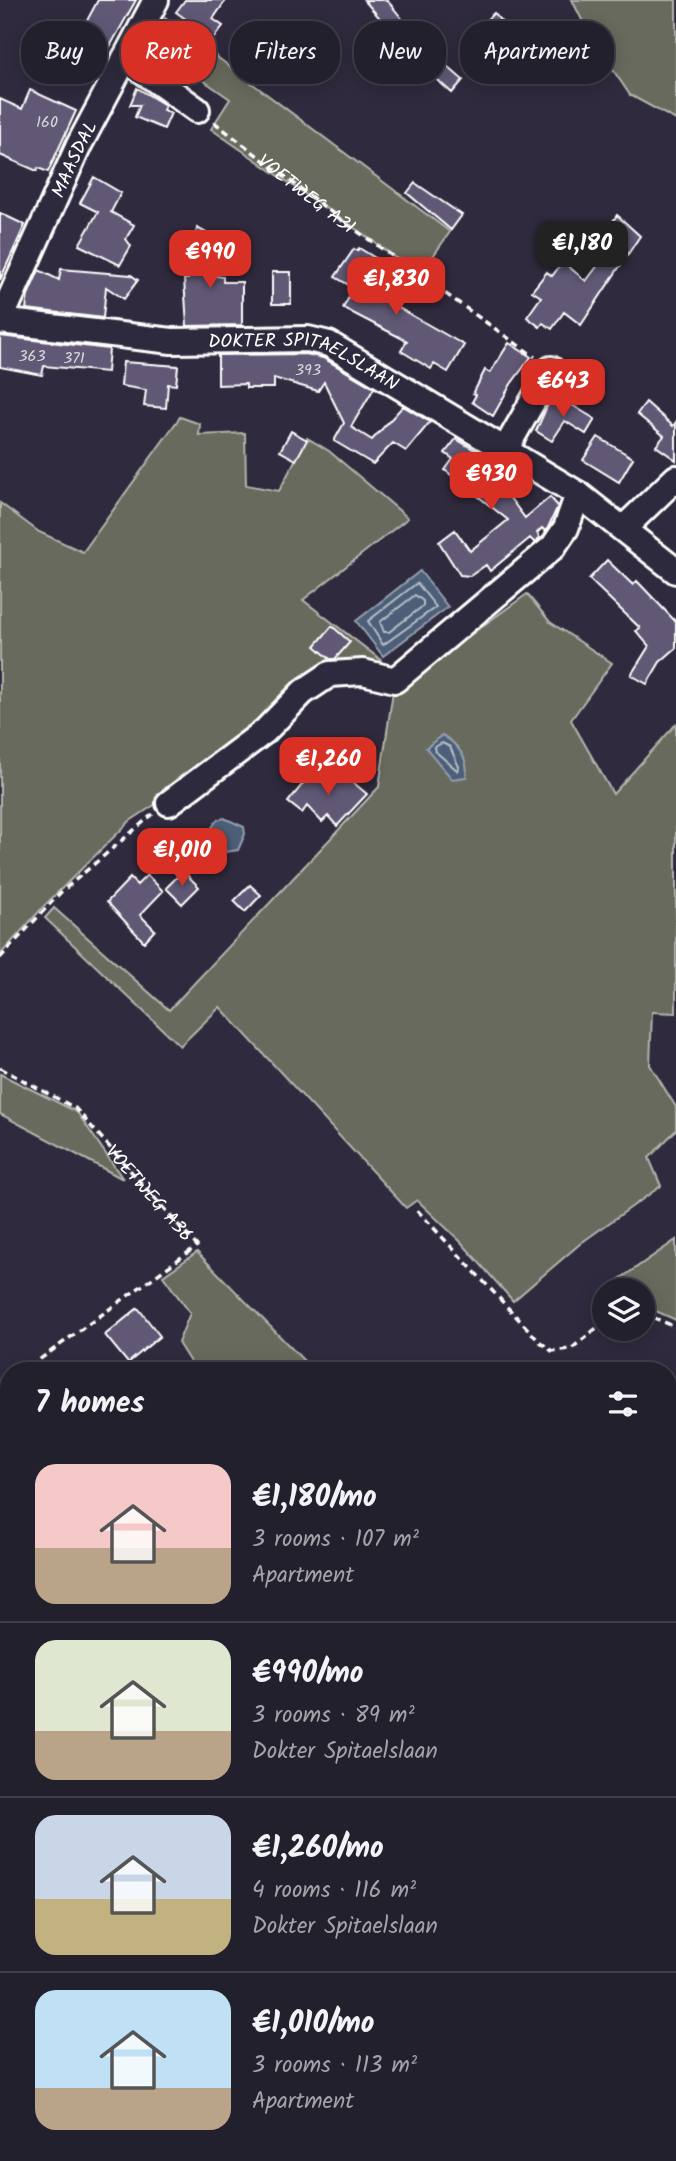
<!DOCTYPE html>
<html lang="en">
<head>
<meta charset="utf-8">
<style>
	:root { --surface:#23202e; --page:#2b2836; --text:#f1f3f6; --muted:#a3a3aa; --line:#403e4a; --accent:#d93025 }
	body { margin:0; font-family:Kalam,sans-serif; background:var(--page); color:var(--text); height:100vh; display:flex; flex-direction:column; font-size:26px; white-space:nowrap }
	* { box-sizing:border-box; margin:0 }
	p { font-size:23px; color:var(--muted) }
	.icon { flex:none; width:38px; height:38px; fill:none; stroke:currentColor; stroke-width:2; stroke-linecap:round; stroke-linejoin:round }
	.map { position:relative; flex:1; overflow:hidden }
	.drawer { position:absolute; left:0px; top:1362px; width:677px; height:800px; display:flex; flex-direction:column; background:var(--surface); border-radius:28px 28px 0 0; box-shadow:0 4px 18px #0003,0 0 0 2px var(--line) }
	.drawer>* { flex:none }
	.top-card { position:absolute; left:21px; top:21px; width:635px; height:63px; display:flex; gap:14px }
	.buttons { position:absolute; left:592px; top:1278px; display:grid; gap:14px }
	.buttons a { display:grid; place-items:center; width:63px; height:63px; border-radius:50%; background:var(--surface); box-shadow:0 4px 18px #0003,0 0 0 2px var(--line); font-size:35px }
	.price { position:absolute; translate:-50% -60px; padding:0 16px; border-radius:14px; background:var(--accent); color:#fff; font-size:23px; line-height:46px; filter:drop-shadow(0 2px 4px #0008) }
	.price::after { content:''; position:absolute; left:50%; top:42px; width:21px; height:16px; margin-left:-10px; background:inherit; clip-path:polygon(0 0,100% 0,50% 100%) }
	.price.current { background:#222; color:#fff }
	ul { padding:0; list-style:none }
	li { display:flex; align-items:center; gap:21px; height:175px; padding:0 35px }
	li+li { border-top:2px solid var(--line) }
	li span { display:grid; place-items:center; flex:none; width:196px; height:140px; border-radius:21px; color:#555 }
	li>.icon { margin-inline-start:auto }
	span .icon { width:84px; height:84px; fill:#fffc; stroke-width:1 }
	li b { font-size:30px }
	h2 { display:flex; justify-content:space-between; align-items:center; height:84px; padding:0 35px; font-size:30px }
	.chip { padding:0 24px; border-radius:28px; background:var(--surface); box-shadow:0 4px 18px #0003,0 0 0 2px var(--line); font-size:24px; line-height:63px }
	.chip.current { background:var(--accent); color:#fff }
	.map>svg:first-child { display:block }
</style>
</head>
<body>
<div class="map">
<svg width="676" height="2161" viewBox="0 0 676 2161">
	<rect width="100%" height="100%" fill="#2f2a3d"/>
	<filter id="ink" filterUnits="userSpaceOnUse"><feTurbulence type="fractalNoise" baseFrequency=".0143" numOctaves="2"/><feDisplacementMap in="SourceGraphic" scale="14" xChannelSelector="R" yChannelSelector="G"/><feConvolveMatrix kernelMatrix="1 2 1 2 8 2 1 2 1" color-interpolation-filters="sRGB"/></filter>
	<g filter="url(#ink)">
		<!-- green -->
		<path fill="#676b5d" stroke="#b3b5ae" stroke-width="2" d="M572,0H676V120L630,95L590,36Z
			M161,15L450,232L419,276L373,241L211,129L230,99L144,39Z
			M180,417L200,424L199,435L245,433L246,485L279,491L307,438L329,451L408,518L303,600L381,660L379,669L349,665L197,777L130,821L44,906L0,955V503L39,532L83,552Z
			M527,594L550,622L612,663L571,720L613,794L676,724V1013L652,1012L650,1065L676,1107V1130L649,1158L661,1186L581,1243L513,1301L461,1242L417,1200L406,1208L220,1007L180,1046L45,918L54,908L169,1010L379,787L394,684L420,671Z
			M0,1074L77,1112L123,1179L0,1114Z
			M676,1240V1320L642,1305V1290H618L617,1281Z
			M197,1252L313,1370H195L178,1343L190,1313L163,1276Z
			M676,1939V2161H546L533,2153L668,2152V1945Z"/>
		<!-- water -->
		<path fill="#4d5f78" stroke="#949fae" stroke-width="2" d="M420,571L448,607L383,656L356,621Z
			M442,735C457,743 470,760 466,777L452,779L426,748Z
			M224,818L244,827L245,834L238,850L226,852L213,837L211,829L217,820Z"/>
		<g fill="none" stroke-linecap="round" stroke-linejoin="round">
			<!-- shore -->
			<path stroke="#b8bfc9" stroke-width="2" d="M417,583L436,607L383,645L368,621Z
				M415,595L423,601V606L389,632H384L380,622Z
				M442,743L450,747L459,767L458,771L436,752L435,747Z"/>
		</g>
		<!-- building -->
		<path fill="#615875" stroke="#fff" stroke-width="2" d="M98,0H136L108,50L105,49L88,82L65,71L68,65L44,52L42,48L52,30L63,36L69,23L82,30Z
			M185,0H226L213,19L223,26L212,40L199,29L196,33L185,24L187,20L176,12Z
			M364,0H387L415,35L403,45Z
			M494,13L504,25L488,48L471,34Z
			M434,55L463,80L452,93L424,68Z
			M137,88L165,105L163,110L171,113L164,129L135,117L140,105H130Z
			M30,90L76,111L48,172L38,168L37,171L0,155V99L22,109Z
			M94,177L121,193L111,212L134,225L126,239L131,246L120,265L79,245L98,212L80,203Z
			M415,183L462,215L451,230L407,193Z
			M0,213L25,225L0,280Z
			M617,215L640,236L581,325L564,312L552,329L543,323L540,327L527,317L541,297L532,291L547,272L552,276L563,262L586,281L611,248L601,239Z
			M197,228L214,237L210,275L223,277V282H242V325L187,326L184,279H188Z
			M359,248L377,259L360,286L464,345L448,372L434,364L431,369L401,351L407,341L343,308L354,288L335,277L354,249L357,251Z
			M61,269L131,275L138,280L124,299L106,287L103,318L26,309L28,295L39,270L59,280Z
			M272,272H291V304H272Z
			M0,336L109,349L107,372L44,366L42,375L0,367Z
			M509,343L531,357L511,384L493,416L472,402L476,395L473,394L485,370L490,373Z
			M306,354L323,358L374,388L351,427L372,440L403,406L430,422L406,451L393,443L373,464L334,441L344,423L324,382L318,391L274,378V388H246V384L218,385V355Z
			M123,362L178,366L176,385L168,384L166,408L144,406L146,390L121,386Z
			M557,396L595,419L586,434L565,421L552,441L536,431L549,402L552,404Z
			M646,402L673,426L676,422V460L656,446L664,436L637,414Z
			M291,431L307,440L296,460L280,451Z
			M598,437L633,458L619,482L583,460Z
			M456,439L518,476L504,490L525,518L550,497L558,506L546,532L542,528L537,533L540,538L535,543L530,538L490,571L486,565L470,576L460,575L439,542L455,530L470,551L508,520L445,470L453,459L445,453Z
			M607,560L633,585L637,581L676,622V648L660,662L647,684L631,675L649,646L636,631L640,628L589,579Z
			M332,626L350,642L335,659H330L315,646Z
			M314,770L333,785L342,773L367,794L337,826L328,816L322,822L307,806L302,813L288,802Z
			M183,871L199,887L182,904L166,888Z
			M147,875L163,891L140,915L155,930L144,942L107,902L130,878L137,885Z
			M250,885L261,895L245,912L234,901Z
			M138,1308L160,1336L128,1363L105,1335Z"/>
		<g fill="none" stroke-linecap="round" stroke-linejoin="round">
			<!-- minor casing -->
			<g stroke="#fff" stroke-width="30">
				<g id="minor">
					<path d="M125,58L197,110"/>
					<path id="s3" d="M0,321L172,341L308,339L329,344L578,494L676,571"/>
					<path id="s4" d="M0,321L79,145L156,0"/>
					<path d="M505,450L551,369"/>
					<path d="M624,528L676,478"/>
					<path d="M169,803L265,731L303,692L330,674L363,672L395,680L553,547L566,528L578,494"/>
					<path d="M0,1540L9,1550"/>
					<path d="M668,1753L676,1748"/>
					<path d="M668,1910L676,1912"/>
					<path d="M0,2086L9,2082"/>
				</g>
			</g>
			<!-- path -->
			<g stroke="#fff" stroke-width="3.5" stroke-dasharray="7 5" stroke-linecap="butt">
				<path id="s1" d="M214,122L340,219L535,357"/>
				<path d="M0,958L60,893L153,814"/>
				<path id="s2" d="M0,1068L75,1108L197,1246L25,1370"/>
				<path d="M417,1210L539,1341L552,1351L571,1349L604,1322"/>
				<path d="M642,1313L676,1327"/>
				<path d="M0,1388L9,1382"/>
			</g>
			<!-- minor -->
			<use href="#minor" stroke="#2f2a3d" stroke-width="24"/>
		</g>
	</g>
	<g text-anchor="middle" stroke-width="7" stroke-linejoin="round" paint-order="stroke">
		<!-- number labels -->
		<g font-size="16" fill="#d8d5dc">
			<text x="47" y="127">160</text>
			<text x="32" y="361">363</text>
			<text x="74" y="363">371</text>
			<text x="308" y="375">393</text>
		</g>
		<!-- street labels -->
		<g font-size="19" fill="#fff" stroke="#2f2a3d">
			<text dy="7" stroke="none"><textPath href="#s4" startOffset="178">MAASDAL</textPath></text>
			<text dy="7" stroke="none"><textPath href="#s1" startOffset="117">VOETWEG A31</textPath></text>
			<text dy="7" stroke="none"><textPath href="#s3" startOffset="310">DOKTER SPITAELSLAAN</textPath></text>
			<text dy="7" stroke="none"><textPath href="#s2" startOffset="198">VOETWEG A36</textPath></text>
		</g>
	</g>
</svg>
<div class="buttons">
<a><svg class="icon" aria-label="layers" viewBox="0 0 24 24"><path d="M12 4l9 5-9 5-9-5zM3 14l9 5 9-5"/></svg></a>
</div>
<b class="price current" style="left:582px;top:281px">€1,180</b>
<b class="price" style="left:210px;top:290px">€990</b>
<b class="price" style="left:396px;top:317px">€1,830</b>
<b class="price" style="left:563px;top:419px">€643</b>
<b class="price" style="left:491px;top:512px">€930</b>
<b class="price" style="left:328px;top:797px">€1,260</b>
<b class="price" style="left:182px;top:888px">€1,010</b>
<div class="top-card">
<a class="chip">Buy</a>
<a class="chip current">Rent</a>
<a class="chip">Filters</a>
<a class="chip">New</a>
<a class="chip">Apartment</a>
</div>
<section class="drawer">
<h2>7 homes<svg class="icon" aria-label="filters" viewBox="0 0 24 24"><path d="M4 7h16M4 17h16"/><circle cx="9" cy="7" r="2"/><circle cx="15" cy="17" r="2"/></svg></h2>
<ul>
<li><span style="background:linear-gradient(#f6c9c9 60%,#b9a48a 0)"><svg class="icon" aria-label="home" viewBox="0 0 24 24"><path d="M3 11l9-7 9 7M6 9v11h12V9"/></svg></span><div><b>€1,180/mo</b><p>3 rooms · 107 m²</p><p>Apartment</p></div></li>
<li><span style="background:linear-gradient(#dfe7d0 65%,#b9a48a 0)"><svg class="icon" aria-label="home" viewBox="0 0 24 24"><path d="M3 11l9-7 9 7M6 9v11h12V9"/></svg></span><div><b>€990/mo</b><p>3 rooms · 89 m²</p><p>Dokter Spitaelslaan</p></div></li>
<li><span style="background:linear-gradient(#c9d6e8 60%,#c2b280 0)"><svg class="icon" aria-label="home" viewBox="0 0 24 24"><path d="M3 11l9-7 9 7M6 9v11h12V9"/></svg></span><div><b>€1,260/mo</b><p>4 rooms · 116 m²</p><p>Dokter Spitaelslaan</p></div></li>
<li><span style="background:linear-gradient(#bfe0f5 70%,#b9a48a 0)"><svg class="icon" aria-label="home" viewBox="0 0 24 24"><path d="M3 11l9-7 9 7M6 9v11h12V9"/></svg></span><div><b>€1,010/mo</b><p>3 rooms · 113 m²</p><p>Apartment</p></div></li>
</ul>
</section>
</div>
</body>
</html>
